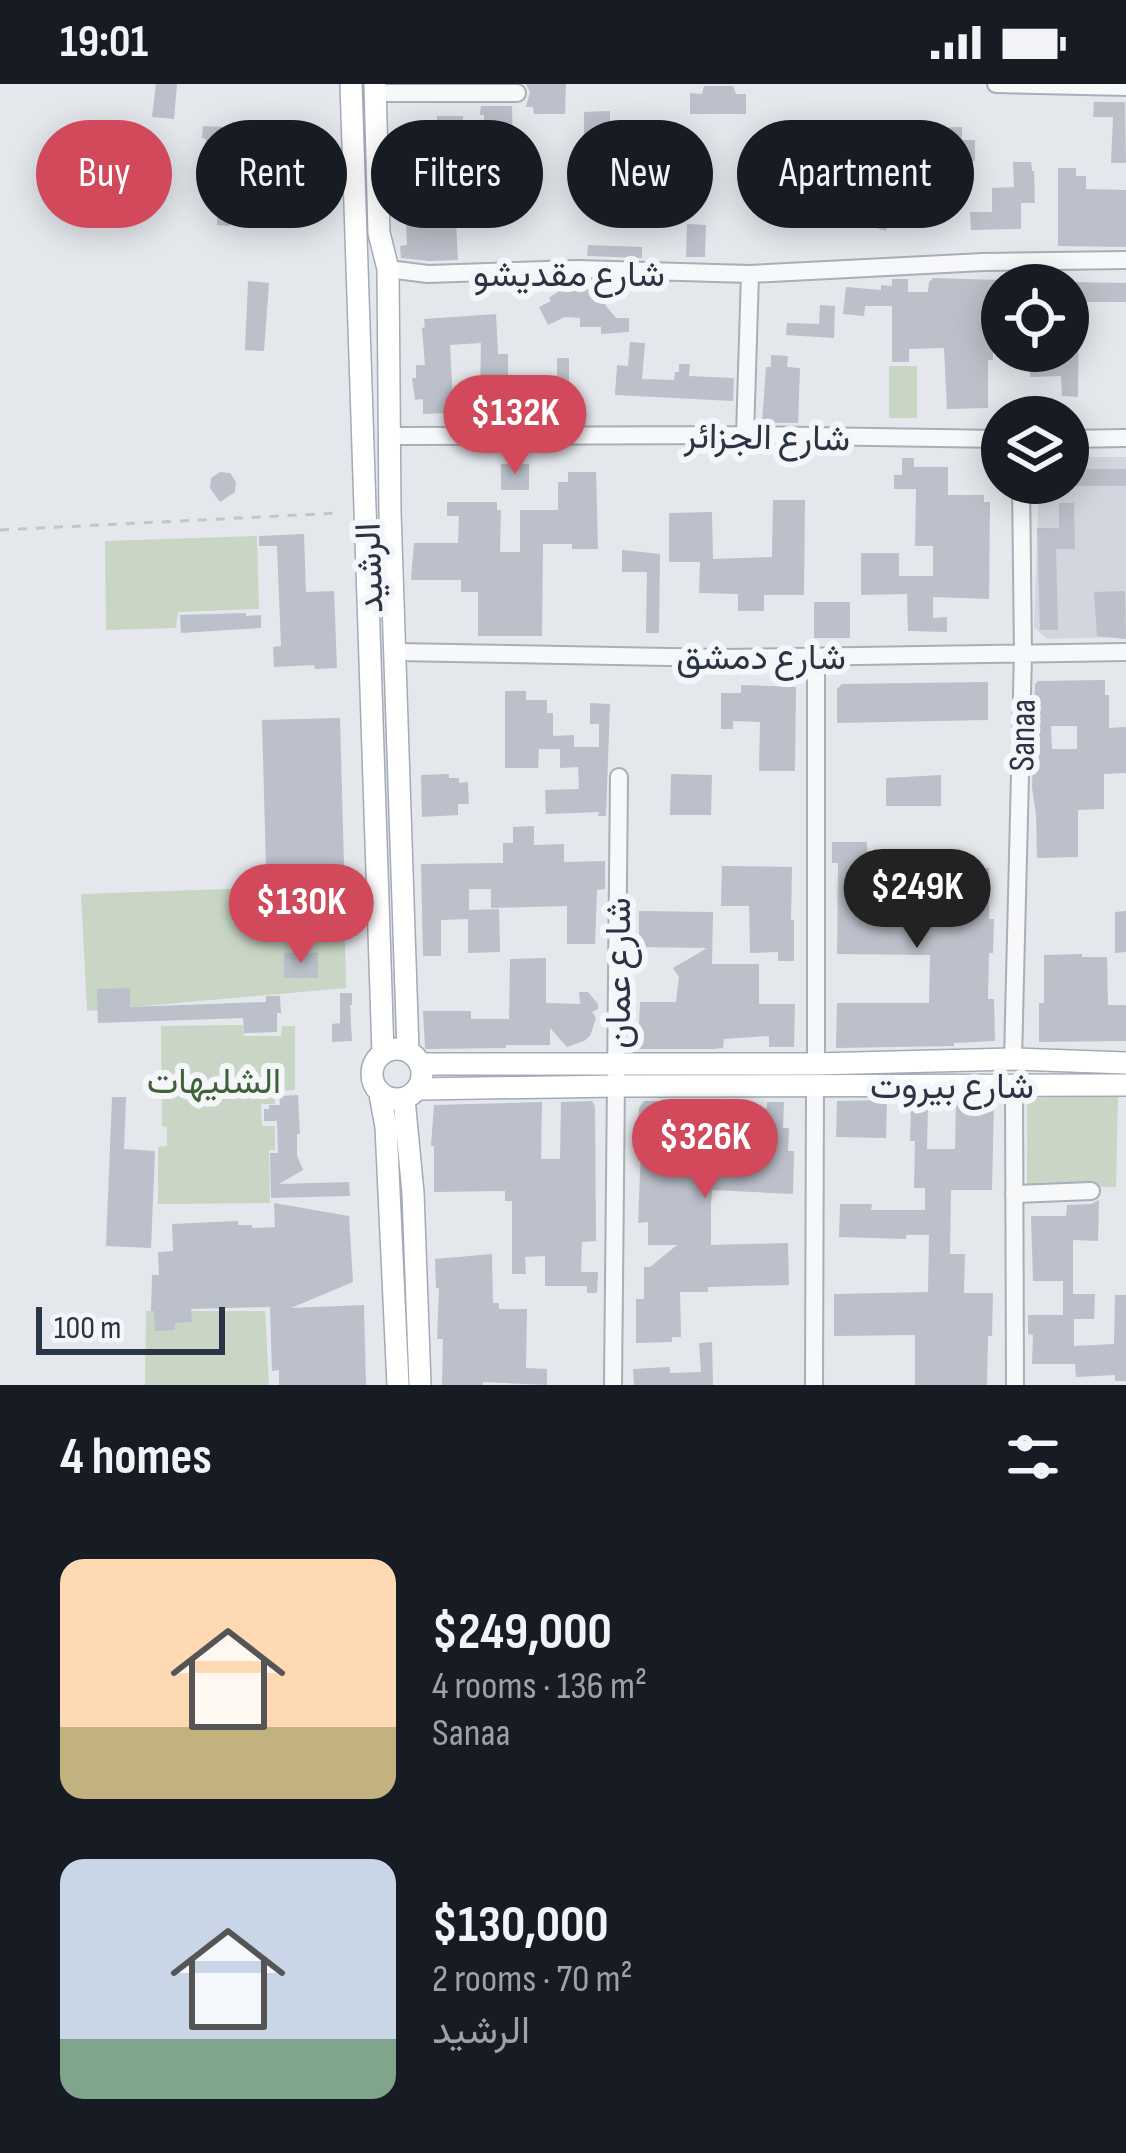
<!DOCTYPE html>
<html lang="en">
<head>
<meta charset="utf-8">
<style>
	:root { --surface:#171b24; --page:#20242c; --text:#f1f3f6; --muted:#9ea1a6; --accent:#d1495b }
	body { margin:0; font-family:"Sofia Sans Condensed",Vazirmatn,sans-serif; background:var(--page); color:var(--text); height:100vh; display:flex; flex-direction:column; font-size:45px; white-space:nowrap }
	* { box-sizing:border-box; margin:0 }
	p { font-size:39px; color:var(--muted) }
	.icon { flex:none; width:66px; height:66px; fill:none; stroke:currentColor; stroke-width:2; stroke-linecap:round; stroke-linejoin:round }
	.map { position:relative; height:1301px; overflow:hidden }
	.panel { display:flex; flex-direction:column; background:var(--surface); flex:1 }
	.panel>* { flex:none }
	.top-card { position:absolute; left:36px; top:36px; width:1056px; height:108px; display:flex; gap:24px }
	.fabs { position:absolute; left:981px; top:180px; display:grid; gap:24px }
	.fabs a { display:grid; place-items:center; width:108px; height:108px; border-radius:50%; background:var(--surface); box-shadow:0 6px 30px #0003; font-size:60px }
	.scale { position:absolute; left:36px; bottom:30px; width:189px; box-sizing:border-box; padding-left:12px; border:6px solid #2b3445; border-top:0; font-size:33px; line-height:42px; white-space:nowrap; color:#2b3445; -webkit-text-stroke:9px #f4f6f9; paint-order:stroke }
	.price { position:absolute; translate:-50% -102px; padding:0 27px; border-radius:42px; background:var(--accent); color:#fff; font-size:39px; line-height:78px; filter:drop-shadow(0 3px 6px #0008) }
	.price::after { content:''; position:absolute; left:50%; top:72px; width:36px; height:27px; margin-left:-18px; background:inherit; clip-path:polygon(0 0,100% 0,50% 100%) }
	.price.current { background:#222; color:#fff }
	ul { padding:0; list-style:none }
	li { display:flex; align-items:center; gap:36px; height:300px; padding:0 60px }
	li span { display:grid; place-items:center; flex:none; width:336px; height:240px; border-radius:24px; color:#555 }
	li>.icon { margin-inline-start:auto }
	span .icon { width:144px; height:144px; fill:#fffc; stroke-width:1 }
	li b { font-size:51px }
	h2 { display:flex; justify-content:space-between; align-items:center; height:144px; padding:0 60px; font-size:51px }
	.chip { padding:0 42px; border-radius:54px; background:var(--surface); box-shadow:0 6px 30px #0003; font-size:42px; line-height:108px }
	.chip.current { background:var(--accent); color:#fff }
	.status { display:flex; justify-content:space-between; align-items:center; height:84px; padding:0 60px; background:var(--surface); direction:ltr }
	.status svg { height:33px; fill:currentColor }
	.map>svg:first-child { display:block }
</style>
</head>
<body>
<div class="status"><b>19:01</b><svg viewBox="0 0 49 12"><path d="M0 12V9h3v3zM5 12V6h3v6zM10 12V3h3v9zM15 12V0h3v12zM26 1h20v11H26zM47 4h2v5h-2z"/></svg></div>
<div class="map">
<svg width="1126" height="1301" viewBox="0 0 1126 1301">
	<rect width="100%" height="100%" fill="#e4e7ec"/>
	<!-- built -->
	<path fill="#d2d6de" d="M1068,373H1126V553L1047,555L1034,543L1039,399H1068Z"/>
	<!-- green -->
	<path fill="#c9d6c5" d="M889,282H917V334H889Z
		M257,452L259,525L178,528L176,544L106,546L105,457Z
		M344,801L346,904L87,927L81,810Z
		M243,941L244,952H281L282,942H295V1006L275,1007V1020H261L262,1042H275V1066H269L270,1119L158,1120V1063L167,1062V1043L162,1042L161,942Z
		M1118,1011L1116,1103L1027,1102V1014Z
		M146,1227H265L269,1301H145Z"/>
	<!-- building -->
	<path fill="#bbc0ca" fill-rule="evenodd" d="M156,0H177L174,35L152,33Z
		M526,0H566L565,30H534L533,23H526L530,8Z
		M704,2H733L736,10H746V30H690V9L702,10Z
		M1094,18H1125L1126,79H1111L1113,33H1093Z
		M481,22H512L514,99L491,100V107H481V92H437V32H463V62H484V31H480Z
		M610,27V85H584V28Z
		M203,42L225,43L222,83H208L209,65L205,64L206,55L202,54Z
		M962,43V56H975V77H962V87H932L931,44Z
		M1013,78H1031L1032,87H1034L1035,119H1021V145L971,146L970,128H992V104L1014,103Z
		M1058,84H1076V92H1086V105L1126,106V163L1058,162Z
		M814,88L835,89L834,96L857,97V121L877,127L879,121L893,125L886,147L856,138H812Z
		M219,100L232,101L230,142L217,141Z
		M445,129V138H456L458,176L429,177L401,174L400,162L407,161L406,138L416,137V130Z
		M687,140L706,141L705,173H686Z
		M588,161L642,163V174L587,172Z
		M933,194L1002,196V264H993V276H988V324L947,325L944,264L909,265V278H892V222H865L864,232L843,230L846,203L881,206V201L892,202V195H908V208H928L929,198Z
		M248,197L269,199L264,267L245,266Z
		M1068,198L1126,199V218H1079L1078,313L1062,312L1061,292L1030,293V267H1068Z
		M582,201L594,207L616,234H629V248L601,250V243H580V234L565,233L548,241L539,223L551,217L549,214L566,202Z
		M820,221L835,222L834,254L786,251L787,239L819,240Z
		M496,230L498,270H508V305H480L481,259L450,261L453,318H447V329L423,330V315L415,316L412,294H416V281H425L422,244L425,243L424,235Z
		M630,258L645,259L642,295L674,296L675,288H679V280H690L689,292L734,294L733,317L615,311L617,281L628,282Z
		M771,271L788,272L787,283L800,284L798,339H762L766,283H771Z
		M557,274H569V332H535L557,312Z
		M902,374H914V383H948V411H984V418H990L989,515L933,513V534L947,533V548L908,547L907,510L861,511V469H899V492H933V462H915L916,405H894V391H902Z
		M501,380H529V406H501Z
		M1076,385H1126V402H1076Z
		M220,388L230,389L236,398L235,408L220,418L210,404L211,394Z
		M568,388H596L598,465H572V460H543L542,552H478V508H461V496H411L414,459H458L459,432H447V418H497V426H501L500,468H520V426H558V398H568Z
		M773,416H805L804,511H764V527H738V510L699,509L700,478H669V429L712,428L713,475L772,473Z
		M1059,419H1074L1075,465H1056L1058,546H1040L1037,444H1059Z
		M304,450L306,508L334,507L337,584L315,585L314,581L274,583L273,563L281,562L277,462H259V452Z
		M622,466L660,470L659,549H646L647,488H622Z
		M1125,507L1126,555L1097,552L1094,508Z
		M814,518H850V554H814Z
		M246,529V532L261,531V544L181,549L180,531Z
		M1105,596V611H1109V644L1126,643V689L1104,690V725L1078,726V773L1037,774L1036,730L1032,704L1035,600L1038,597ZM1051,642H1077V665H1052Z
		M988,598V636L837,639V605L842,600Z
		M741,601L796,603L795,687H759L760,638L733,637V645H721V609H741Z
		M505,607H526V616H547V629H553V652L574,651V663H599V640H590V619L610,620L606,732H598L599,728L546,730L545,706L579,705L578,683L560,684V665H539L538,684H505Z
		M340,634L344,781L266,783L262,636Z
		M449,690V694H459V699L468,698L469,720H458V731L422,733L421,691Z
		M671,690L712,691L711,731H670Z
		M941,691V722H886V694Z
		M534,742V761L564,760V778L605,777V805L597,806L595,860H567V822L491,824V805H469V826L499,825L500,868L468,869V835L441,836V872H423L421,780L503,779V759H513V743Z
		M832,758H867V767H877V790L900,789V801H920V785L989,784V835H994L993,869H989L988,915H994L995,957L954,959V962L836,964L837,919H929L930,871L837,870L838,779H832Z
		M722,782L792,783L791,836H794V877H778V868L750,869L749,822H721Z
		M284,813L285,817L302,816L303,847L273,849L271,814Z
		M639,827L713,828L712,880H759V920H795L794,963H769V952L724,955L723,964L713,965H638L640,918H676L679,893L673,884L707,864L639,863Z
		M1126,827V868L1115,869V828Z
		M284,869H318V894H284Z
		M1082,870V873H1107L1108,921H1126V957L1039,958V919H1044V871Z
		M546,874V919L580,920L579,908H588L598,920V925L592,928L596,934L590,952L584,957L567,963L550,944V961H506V964L425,965L423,927H471V935H509L510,875Z
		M130,904V923L266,918V912H280L281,929H277V948L244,949L243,934L98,939L97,905Z
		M340,909H352V921H350L352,957L332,958V940L340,939Z
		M298,1011L300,1050H297V1071L303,1086L279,1100L349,1098L350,1112L271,1114L270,1069H278L277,1037H264V1025H269V1021H280L279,1012Z
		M112,1013H126L124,1065L155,1067L151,1164L106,1162Z
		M887,1016L886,1054L836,1053L837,1017Z
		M911,1016H928L927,1065H955L956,1016L994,1017L992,1106H951L950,1170H965L964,1209H993L992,1252H988L987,1301H915V1251L834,1252V1210L928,1208L929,1151H906V1155L839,1153L840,1120H872L871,1126H925V1104H914L915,1057H910Z
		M592,1017L595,1022L596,1157L582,1158L581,1188H598L597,1209H587V1202H545V1172L525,1173L526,1190H512V1117H505V1107L434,1108V1062H431L434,1021L542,1018L541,1075H560L561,1018Z
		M644,1017H715V1024H767V1018H784L783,1044H789L788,1067H794L793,1110L712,1106L711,1120V1161L788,1159L789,1201L708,1203V1208H680L681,1253H672V1258L636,1259V1215H644V1183H650L677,1161H648V1138L638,1139L641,1065H638L639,1024ZM677,1059H720L719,1081L677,1080Z
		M1099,1116L1098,1157L1073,1156V1210H1095L1094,1235H1074V1262L1114,1260L1115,1211H1126V1297H1115V1291L1076,1293L1075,1280H1032L1033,1251L1028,1250V1231H1063V1197H1033L1031,1132H1066L1067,1121L1091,1120Z
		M274,1119L349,1132L353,1198L291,1224L364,1221L366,1301H279V1286L272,1287L270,1223L191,1225L192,1238L175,1239V1246L155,1247L154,1227H151L152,1191H159L158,1168L173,1167L172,1140L238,1137V1141H252V1144L275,1143Z
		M492,1170L493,1219H499V1225H527L526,1284L547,1285V1301L483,1298V1301H442L443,1255H437L439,1204H436L435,1175Z
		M712,1258L713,1301H634L633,1285L670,1283V1289L701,1288L699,1259Z"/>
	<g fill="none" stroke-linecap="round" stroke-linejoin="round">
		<!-- minor casing -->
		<g stroke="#a9aeb7" stroke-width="20">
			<path id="minor" d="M996,0L1126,3
				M376,9H517
				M388,185L428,190L578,185L750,190L983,178L1126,176
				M745,351L750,190
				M389,352L745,351L1002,355
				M1068,355L1126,354
				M396,568L722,574L1126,568
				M1013,975L1023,569L1021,399
				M816,980V573
				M1014,1001L1015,1301
				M1014,1110L1091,1107
				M613,1301L619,693
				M814,1301L815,1002"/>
		</g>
		<!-- major casing -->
		<g stroke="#a3abb8" stroke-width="24">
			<path id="major" d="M351,0L383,969
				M375,0L379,149L388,185L390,428L408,967
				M372 990a25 25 0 1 1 50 0a25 25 0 1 1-50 0Z
				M420,980H816L1013,975L1126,979
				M418,1005L616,1002L1126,1001
				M380,1010L386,1043L398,1301
				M404,1015L413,1109L420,1301"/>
		</g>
		<!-- path -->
		<path stroke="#c2c5cb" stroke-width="3" stroke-dasharray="9 9" stroke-linecap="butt" d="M0,446L339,429"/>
		<!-- minor -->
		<use href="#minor" stroke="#f7f8fa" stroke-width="16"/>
		<!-- major -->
		<use href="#major" stroke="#fff" stroke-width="21"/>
	</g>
	<g text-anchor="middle" stroke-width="12" stroke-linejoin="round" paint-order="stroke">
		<!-- street labels -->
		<g font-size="36" fill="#2b3445" stroke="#f4f6f9">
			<text x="569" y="202">شارع مقديشو</text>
			<text transform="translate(767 352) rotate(1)" y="13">شارع الجزائر</text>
			<text transform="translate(368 484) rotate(-92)" y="13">الرشيد</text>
			<text x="761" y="585">شارع دمشق</text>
			<text transform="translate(1021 651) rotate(-89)" y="13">Sanaa</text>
			<text transform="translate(617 889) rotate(-90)" y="13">شارع عمان</text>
			<text x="952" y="1014">شارع بيروت</text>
		</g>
		<!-- park labels -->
		<g font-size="36" fill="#3f6138" stroke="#f4f6f9">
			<text x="214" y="1009">الشليهات</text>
		</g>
	</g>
</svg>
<div class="fabs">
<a><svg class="icon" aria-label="locate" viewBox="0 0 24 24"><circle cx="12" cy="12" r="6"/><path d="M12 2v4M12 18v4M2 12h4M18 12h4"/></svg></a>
<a><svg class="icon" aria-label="layers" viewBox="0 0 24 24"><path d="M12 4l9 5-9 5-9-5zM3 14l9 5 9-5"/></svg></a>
</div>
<div class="scale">100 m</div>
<b class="price" style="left:515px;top:393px">$132K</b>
<b class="price current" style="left:917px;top:867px">$249K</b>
<b class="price" style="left:301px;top:882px">$130K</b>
<b class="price" style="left:705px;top:1117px">$326K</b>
<div class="top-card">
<a class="chip current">Buy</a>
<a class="chip">Rent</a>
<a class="chip">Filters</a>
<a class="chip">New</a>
<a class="chip">Apartment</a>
</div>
</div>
<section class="panel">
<h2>4 homes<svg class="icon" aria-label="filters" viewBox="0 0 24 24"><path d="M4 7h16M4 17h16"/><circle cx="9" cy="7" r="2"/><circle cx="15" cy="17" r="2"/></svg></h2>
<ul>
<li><span style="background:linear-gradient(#ffd9b3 70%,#c2b280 0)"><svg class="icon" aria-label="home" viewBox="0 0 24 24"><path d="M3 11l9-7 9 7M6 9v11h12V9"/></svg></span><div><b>$249,000</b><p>4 rooms · 136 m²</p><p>Sanaa</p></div></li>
<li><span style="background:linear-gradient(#c9d6e8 75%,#7fa58c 0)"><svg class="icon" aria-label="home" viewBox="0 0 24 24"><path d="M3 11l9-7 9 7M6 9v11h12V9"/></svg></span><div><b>$130,000</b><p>2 rooms · 70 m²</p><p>الرشيد</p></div></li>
</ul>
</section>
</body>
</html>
